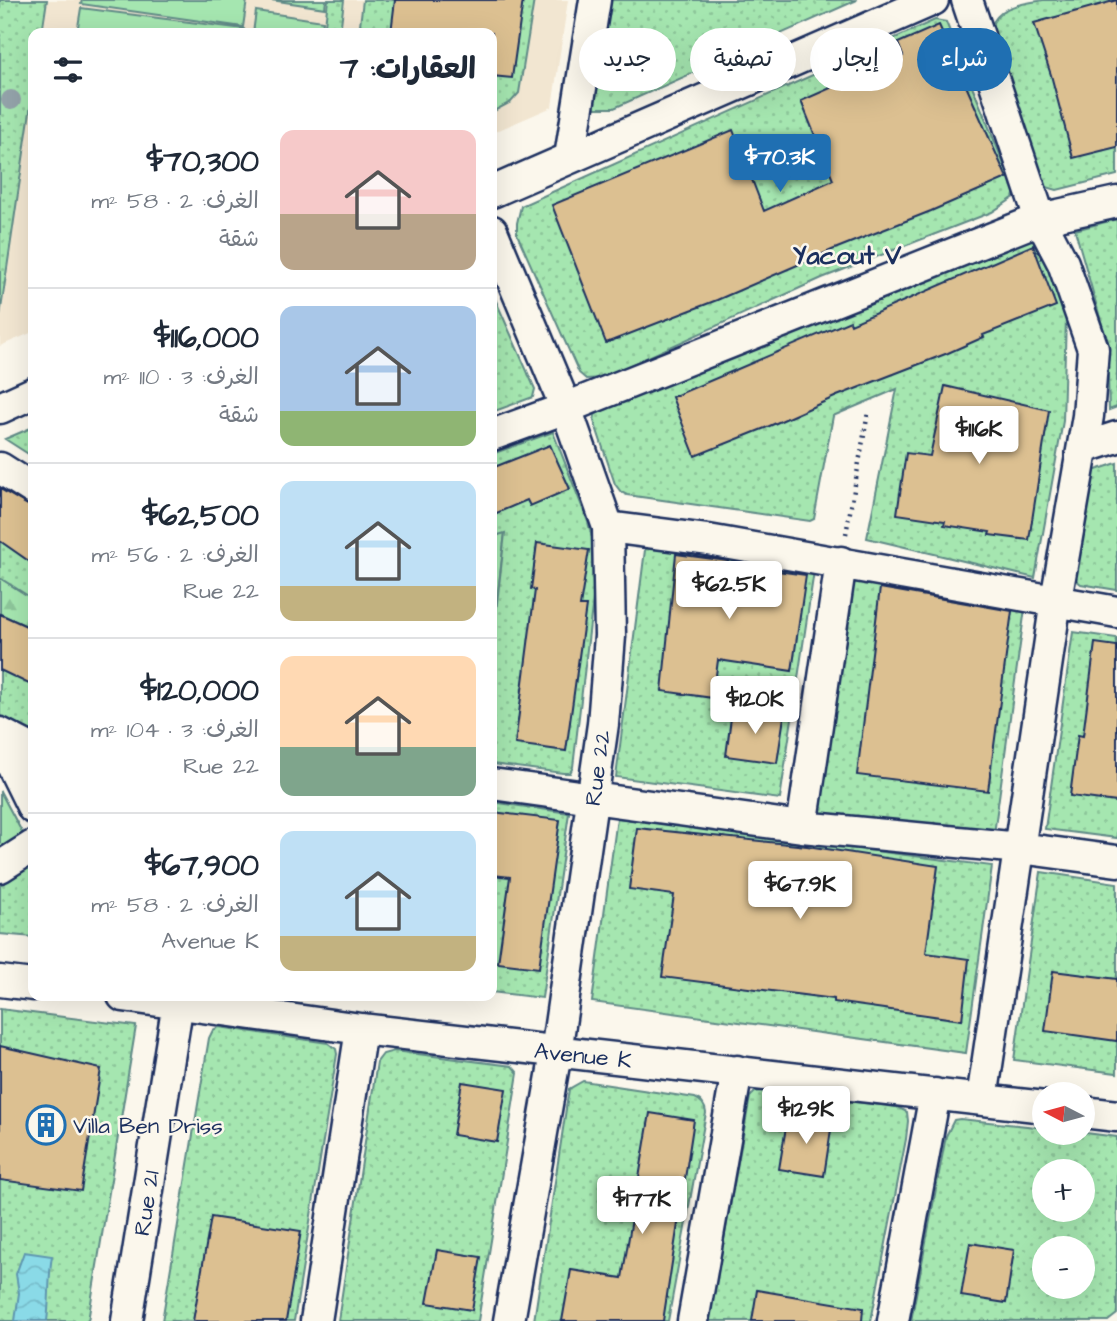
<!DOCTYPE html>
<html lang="ar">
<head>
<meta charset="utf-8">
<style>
	:root { --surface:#fff; --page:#f2f2f3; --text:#1f2937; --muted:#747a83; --line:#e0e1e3; --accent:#1f6fb2 }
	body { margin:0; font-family:"Architects Daughter","Playpen Sans Arabic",sans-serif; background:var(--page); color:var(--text); direction:rtl; height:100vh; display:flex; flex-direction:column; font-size:26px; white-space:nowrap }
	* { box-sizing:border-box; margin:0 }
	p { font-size:23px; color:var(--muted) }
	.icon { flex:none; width:38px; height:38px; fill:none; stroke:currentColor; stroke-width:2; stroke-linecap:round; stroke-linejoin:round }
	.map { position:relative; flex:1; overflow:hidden; direction:ltr }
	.details { position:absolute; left:28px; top:28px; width:469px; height:973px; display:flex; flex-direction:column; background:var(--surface); border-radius:14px; box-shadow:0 7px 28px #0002; direction:rtl }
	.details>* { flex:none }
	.banner { position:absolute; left:518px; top:28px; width:494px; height:63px; direction:rtl; display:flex; gap:14px }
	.needle { width:46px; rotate:276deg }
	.buttons { position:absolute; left:1032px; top:1082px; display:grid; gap:14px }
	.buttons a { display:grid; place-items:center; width:63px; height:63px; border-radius:50%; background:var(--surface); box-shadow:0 7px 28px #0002; font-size:35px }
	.price { position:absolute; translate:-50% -60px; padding:0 16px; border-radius:7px; background:#fff; color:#222; font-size:23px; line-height:46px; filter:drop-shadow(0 2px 4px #0008) }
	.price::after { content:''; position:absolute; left:50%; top:42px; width:21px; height:16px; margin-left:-10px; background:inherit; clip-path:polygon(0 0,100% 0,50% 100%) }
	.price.active { background:var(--accent); color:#fff }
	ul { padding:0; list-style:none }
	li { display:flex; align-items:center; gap:21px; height:175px; padding:0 21px }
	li+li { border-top:2px solid var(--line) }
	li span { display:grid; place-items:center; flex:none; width:196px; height:140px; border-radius:14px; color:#555 }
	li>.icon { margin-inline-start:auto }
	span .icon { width:84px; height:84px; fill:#fffc; stroke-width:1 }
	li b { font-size:30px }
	h2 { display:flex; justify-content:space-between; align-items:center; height:84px; padding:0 21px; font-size:30px }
	.tag { padding:0 24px; border-radius:32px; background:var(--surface); box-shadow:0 7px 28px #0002; font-size:24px; line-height:63px }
	.tag.active { background:var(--accent); color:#fff }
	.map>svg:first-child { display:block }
</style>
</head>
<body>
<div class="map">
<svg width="1117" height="1321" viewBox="0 0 1117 1321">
	<defs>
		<pattern id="forest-firs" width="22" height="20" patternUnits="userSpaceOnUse" patternTransform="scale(1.75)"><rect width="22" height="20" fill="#a5e6b0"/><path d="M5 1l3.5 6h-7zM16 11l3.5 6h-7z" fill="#8dc69a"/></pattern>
		<pattern id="garden-dots" width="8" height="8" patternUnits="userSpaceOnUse" patternTransform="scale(1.75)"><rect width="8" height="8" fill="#a5e6b0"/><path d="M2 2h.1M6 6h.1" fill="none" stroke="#8dc69a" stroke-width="1.8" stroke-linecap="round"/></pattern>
		<pattern id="water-waves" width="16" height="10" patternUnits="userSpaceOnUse" patternTransform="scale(1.75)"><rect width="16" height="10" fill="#8adae7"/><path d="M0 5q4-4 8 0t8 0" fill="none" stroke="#76bbc9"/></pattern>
	</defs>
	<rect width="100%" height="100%" fill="#fbf7ec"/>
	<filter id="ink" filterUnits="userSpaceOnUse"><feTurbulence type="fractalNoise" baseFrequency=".0143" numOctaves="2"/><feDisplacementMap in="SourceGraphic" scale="14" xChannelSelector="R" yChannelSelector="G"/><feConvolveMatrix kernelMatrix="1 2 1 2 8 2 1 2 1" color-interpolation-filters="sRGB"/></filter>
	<g filter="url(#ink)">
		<!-- built -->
		<path fill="#f2e6d1" d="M0,0H568L552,107L492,133V33H33V332L0,346Z"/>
		<!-- grass -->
		<path fill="#a5e6b0" stroke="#608a87" stroke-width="2" d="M82,0H247L243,27L81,4Z
			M271,0H326L325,8Z
			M81,8L244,29L243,33H77Z
			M256,11L323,21L321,33H253Z
			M505,532L493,634H492V537Z
			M0,791L23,834L0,848Z"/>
		<!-- forest -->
		<path fill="url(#forest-firs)" stroke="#608a87" stroke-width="2" d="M0,578L33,599V629L0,614Z"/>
		<!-- garden -->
		<path fill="url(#garden-dots)" stroke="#608a87" stroke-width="2" fill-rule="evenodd" d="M0,0H47L42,33H33V91L0,316Z
			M328,0H344L340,33H324Z
			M363,0H534L519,93L511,102L492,112V33H359Z
			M603,0H857L614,108H595L590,101Z
			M1043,0H1117V175L1057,190L1043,186L990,28C1001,4 1019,5 1043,0Z
			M935,20L946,22L1015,191L1013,198L992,212L822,278L602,378L586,379L579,373L517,234V223L521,206Z
			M1117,219V407L1109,410L1107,342L1075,230Z
			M1031,235L1065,304L1066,317L1063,421L1035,578L867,538L897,389L833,416L814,519L810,521L627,495L621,492L615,484L594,421L595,415L601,411Z
			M492,292L535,389L533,397L492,412Z
			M33,427V457L5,439Z
			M553,432L588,522L595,549L594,590L573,767L570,773H563L492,764V647L505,533L492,537V454Z
			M1117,463V590L1081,584L1076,580L1075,574L1093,471Z
			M0,479L33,500V599L0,578Z
			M646,542L814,571L780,799L616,777Z
			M854,576L1026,601L994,834L818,817Z
			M0,614L33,629V732L0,716Z
			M1073,632L1117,638V838L1045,829Z
			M492,802L569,813L542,998L492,992Z
			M617,818L992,866L966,1053L592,1002Z
			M33,865V937L0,934V882Z
			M1041,872L1117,883V1073L1014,1060Z
			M0,1009L136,1026L88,1321H0Z
			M219,1027L328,1043L336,1049L337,1054L294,1321H162L209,1038L213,1030Z
			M394,1051L512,1066L518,1073L478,1321H338L377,1062L383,1054Z
			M583,1081L695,1098C702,1101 705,1105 706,1113L668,1321H534L569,1089Z
			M762,1091L897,1107L907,1112L908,1121L906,1139L871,1321H709L750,1097L755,1092Z
			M960,1119L1045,1128V1132H1078L1117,1137V1314L1108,1321H911L946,1136L954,1120ZM1045,1171H1083V1209H1045ZM1045,1248H1083V1286H1045Z"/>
		<!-- water -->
		<path fill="url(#water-waves)" stroke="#5e96b0" stroke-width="2" d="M24,1252L52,1256C48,1279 50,1298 47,1321H15L19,1293L16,1274Z"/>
		<!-- building -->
		<path fill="#dcc091" stroke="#1b2f5e" stroke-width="2" d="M395,0H523L512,78L492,76V33H391Z
			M1117,0V147L1073,158L1051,75L1034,23Z
			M939,25L1007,178L931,211L832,250L717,300L606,343L552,205L733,130L764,211L833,180L801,101L903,56L898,43Z
			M1033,245L1056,306L983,335L984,337L948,353L837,396L765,428L695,456L672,397L850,321L851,324Z
			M945,386L1049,410L1029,540L989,535L990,532L944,525L945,521L897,514L906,453L930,456Z
			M550,445L570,489L530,506L527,500L492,515V468Z
			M0,489L33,508V564L0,541Z
			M537,543L589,550L580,606H586L566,751L515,744L535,590L531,589Z
			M676,554L728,561L727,564L806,575L792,671L718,660L713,698L662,691Z
			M880,588L1012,611L988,791L857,775Z
			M0,614L33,629V686L0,670Z
			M1095,643L1117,646V802L1070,796L1078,735L1083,736Z
			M732,710L784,717L777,763L726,756Z
			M492,812L560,820L539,968L498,963L510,877L492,875Z
			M637,828L807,846L938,866L926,953L969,959L962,1020L834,1002V999L662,977L674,895L629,889Z
			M1053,971L1117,979V1041L1045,1031Z
			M0,1046L101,1069L81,1191L0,1180Z
			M462,1082L506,1089L497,1142L453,1135Z
			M650,1113L694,1120L663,1321H562L571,1270L622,1278Z
			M788,1115L832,1123L824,1176L779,1169Z
			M211,1217L301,1231L286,1321H193Z
			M970,1243L1014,1250L1006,1303L961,1296Z
			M437,1250L481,1257L472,1310L427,1303Z
			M757,1290L863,1308L862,1321H752Z"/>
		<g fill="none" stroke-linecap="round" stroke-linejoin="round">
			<!-- street casing -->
			<g stroke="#1b2f5e" stroke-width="35">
				<path id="street" d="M967,0L1040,219L1063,263L1093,349L1088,416L1056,600L982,1099
					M570,157L595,0
					M492,192L933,0
					M492,231L566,408L608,527L610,636L603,724L556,1053L509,1321
					M0,408L33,393
					M492,435L566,408L1040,219L1117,202
					M1083,448L1117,437
					M0,468L33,489
					M608,527L708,540L1117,612
					M0,733L33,750
					M0,741L33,808
					M492,784L802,827L1020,848L1117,861
					M802,827L841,562
					M0,867L33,846
					M0,981L33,985
					M123,996L361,1029L1045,1107
					M1083,1112L1117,1116
					M127,1321L178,1002
					M316,1321L361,1029
					M693,1321L737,1071
					M893,1321L935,1094"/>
			</g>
			<!-- path -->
			<path stroke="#1b2f5e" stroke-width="4.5" stroke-dasharray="2 5" stroke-linecap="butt" d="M846,534L868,413"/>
			<!-- street -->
			<use href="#street" stroke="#fbf7ec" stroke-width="30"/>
		</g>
		<!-- trees -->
		<circle fill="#93a2a9" cx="11" cy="100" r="10"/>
	</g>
	<!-- icons -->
	<defs>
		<g id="building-ring" transform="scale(2.0125)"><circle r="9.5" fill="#fbf7ec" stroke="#1f6fb2" stroke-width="1.5"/><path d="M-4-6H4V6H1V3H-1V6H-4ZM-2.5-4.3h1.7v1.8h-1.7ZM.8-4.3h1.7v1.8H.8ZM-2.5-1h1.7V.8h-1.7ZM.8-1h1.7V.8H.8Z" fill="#1f6fb2"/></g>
	</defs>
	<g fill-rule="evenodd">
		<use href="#building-ring" x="46" y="1125"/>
	</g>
	<g text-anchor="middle" stroke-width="5" stroke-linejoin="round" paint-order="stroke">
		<!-- street labels -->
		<g font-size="23" fill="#1b2f5e" stroke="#fbf7ec">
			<text transform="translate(597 768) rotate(-82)" y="8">Rue 22</text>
			<text transform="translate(583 1055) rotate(6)" y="8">Avenue K</text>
			<text transform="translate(146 1203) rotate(-81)" y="8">Rue 21</text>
		</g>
		<!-- poi labels -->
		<g font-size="23" fill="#1b2f5e" stroke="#fbf7ec" text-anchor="start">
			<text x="73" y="1133">Villa Ben Driss</text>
		</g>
		<!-- quarter labels -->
		<g font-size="26" font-weight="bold" fill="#1b2f5e" stroke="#fbf7ec">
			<text x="847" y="264">Yacout V</text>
		</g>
	</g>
</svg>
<div class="buttons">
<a><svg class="needle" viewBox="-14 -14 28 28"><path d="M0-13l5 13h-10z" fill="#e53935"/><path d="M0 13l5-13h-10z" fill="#747a83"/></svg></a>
<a>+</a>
<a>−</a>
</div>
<b class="price active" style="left:780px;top:194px">$70.3K</b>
<b class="price" style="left:979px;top:466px">$116K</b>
<b class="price" style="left:729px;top:621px">$62.5K</b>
<b class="price" style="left:755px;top:736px">$120K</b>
<b class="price" style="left:800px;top:921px">$67.9K</b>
<b class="price" style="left:806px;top:1146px">$129K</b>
<b class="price" style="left:642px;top:1236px">$177K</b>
<div class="banner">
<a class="tag active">شراء</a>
<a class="tag">إيجار</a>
<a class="tag">تصفية</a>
<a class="tag">جديد</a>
</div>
<section class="details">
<h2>العقارات: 7<svg class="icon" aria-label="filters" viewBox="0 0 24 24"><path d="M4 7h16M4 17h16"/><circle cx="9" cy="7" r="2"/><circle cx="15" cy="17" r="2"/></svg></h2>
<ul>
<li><span style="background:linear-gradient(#f6c9c9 60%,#b9a48a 0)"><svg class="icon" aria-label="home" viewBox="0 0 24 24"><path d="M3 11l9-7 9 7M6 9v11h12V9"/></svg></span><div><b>$70,300</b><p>الغرف: 2 · 58 m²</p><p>شقة</p></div></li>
<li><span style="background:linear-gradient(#a9c7e8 75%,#8fb573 0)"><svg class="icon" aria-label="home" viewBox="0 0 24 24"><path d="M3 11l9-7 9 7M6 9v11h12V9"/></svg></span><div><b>$116,000</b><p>الغرف: 3 · 110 m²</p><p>شقة</p></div></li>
<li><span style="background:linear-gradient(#bfe0f5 75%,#c2b280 0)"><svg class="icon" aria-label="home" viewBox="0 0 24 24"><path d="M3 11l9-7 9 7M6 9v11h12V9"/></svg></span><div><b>$62,500</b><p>الغرف: 2 · 56 m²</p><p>Rue 22</p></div></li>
<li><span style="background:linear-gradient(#ffd9b3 65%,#7fa58c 0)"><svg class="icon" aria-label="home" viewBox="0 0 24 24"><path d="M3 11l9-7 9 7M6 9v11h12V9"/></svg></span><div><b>$120,000</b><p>الغرف: 3 · 104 m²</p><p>Rue 22</p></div></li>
<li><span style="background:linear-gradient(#bfe0f5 75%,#c2b280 0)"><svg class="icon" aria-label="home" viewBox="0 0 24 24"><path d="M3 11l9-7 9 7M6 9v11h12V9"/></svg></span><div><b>$67,900</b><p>الغرف: 2 · 58 m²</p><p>Avenue K</p></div></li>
</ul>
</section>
</div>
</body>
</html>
